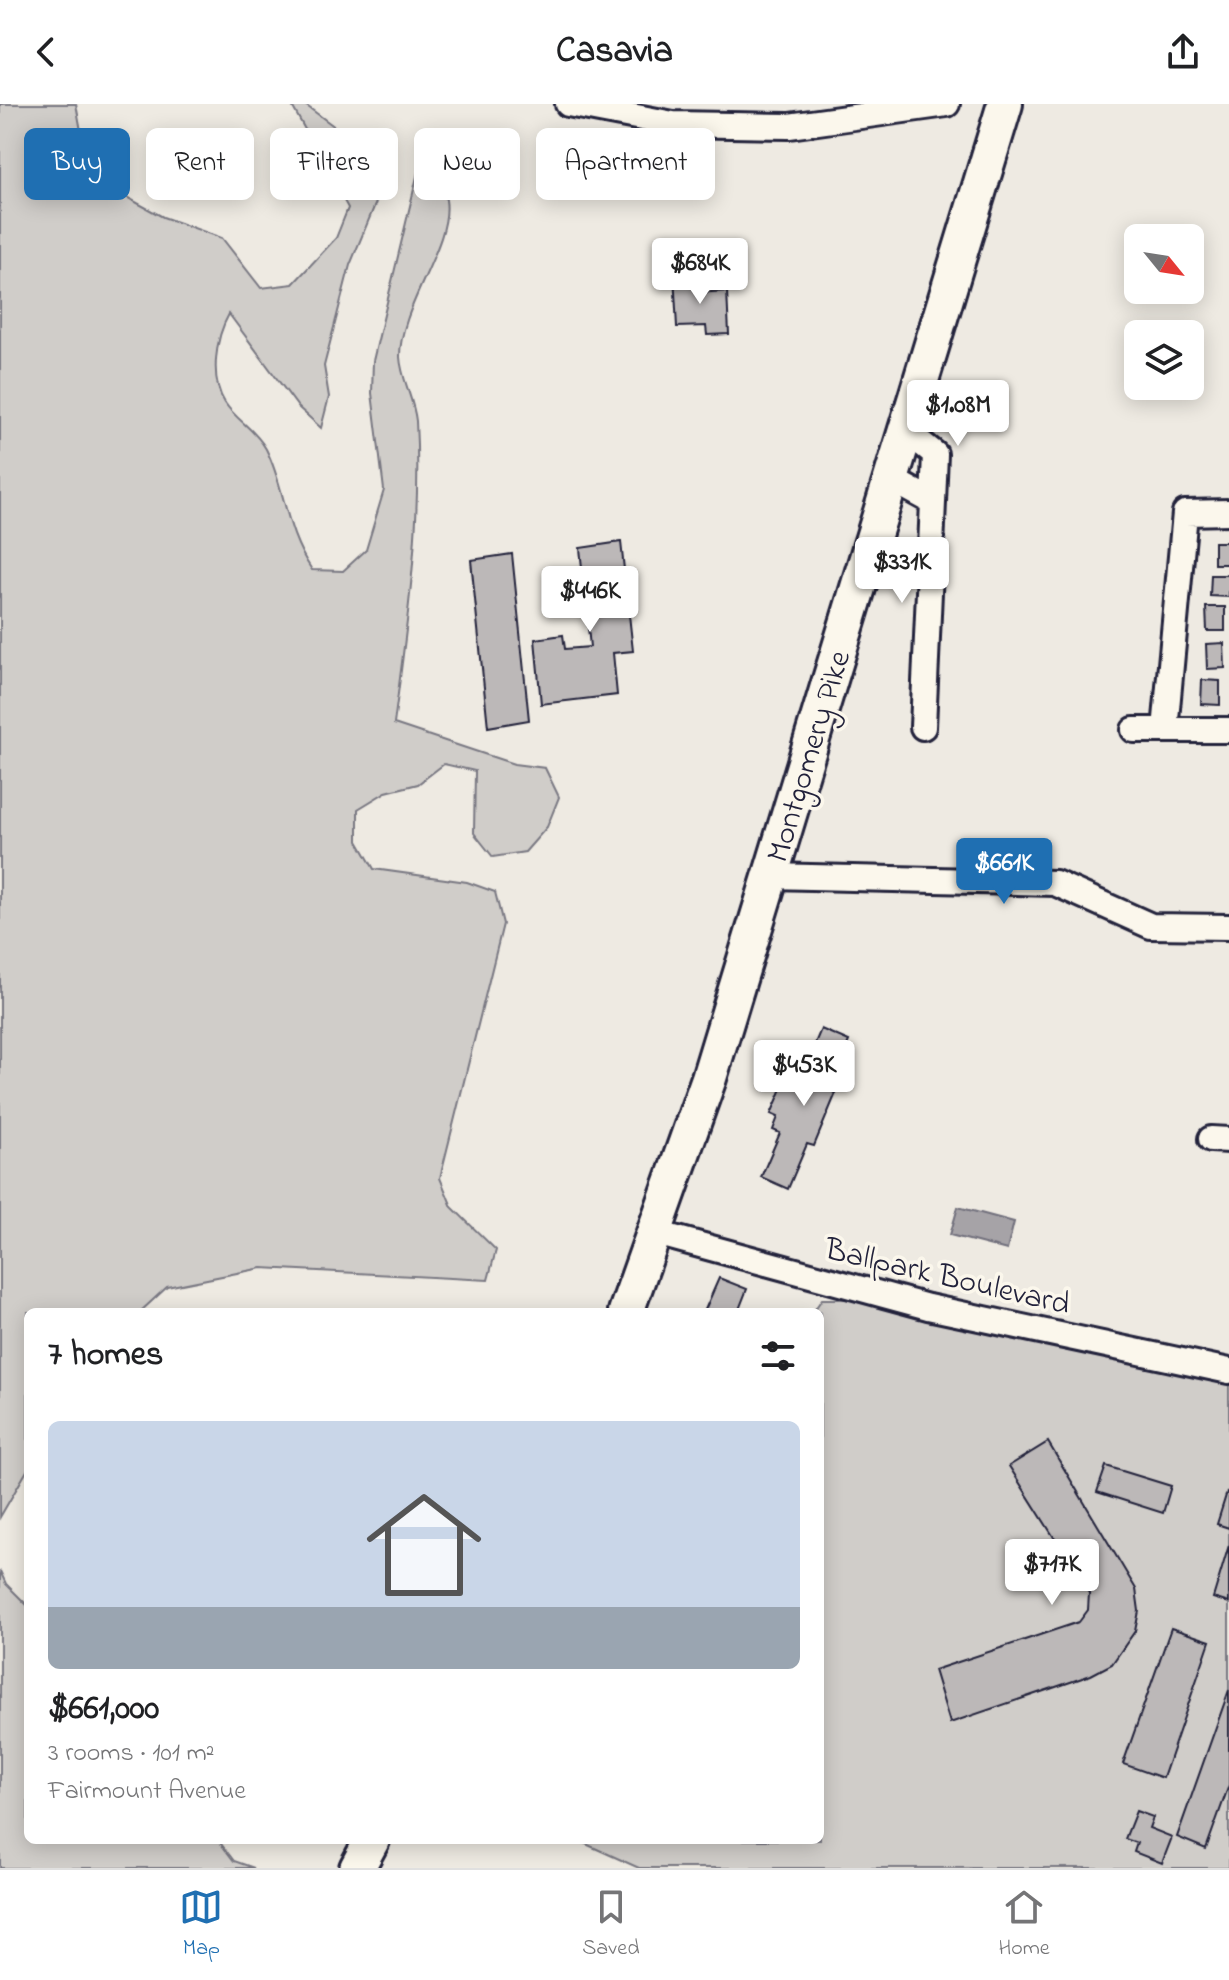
<!DOCTYPE html>
<html lang="en">
<head>
<meta charset="utf-8">
<style>
	:root { --surface:#fff; --page:#f6f6f6; --text:#202124; --muted:#757577; --line:#e0e0e0; --accent:#1f6fb2 }
	body { margin:0; font-family:"Indie Flower",sans-serif; background:var(--page); color:var(--text); height:100vh; display:flex; flex-direction:column; font-size:30px; white-space:nowrap }
	* { box-sizing:border-box; margin:0 }
	p { font-size:26px; color:var(--muted) }
	.icon { flex:none; width:44px; height:44px; fill:none; stroke:currentColor; stroke-width:2; stroke-linecap:round; stroke-linejoin:round }
	.map { position:relative; flex:1; overflow:hidden }
	.panel { position:absolute; left:24px; top:1204px; width:800px; height:536px; display:flex; flex-direction:column; background:var(--surface); border-radius:12px; box-shadow:0 4px 20px #0003 }
	.panel>* { flex:none }
	.top-card { position:absolute; left:24px; top:24px; width:800px; height:72px; display:flex; gap:16px }
	.needle { width:52px; rotate:120deg }
	.controls { position:absolute; left:1124px; top:120px; display:grid; gap:16px }
	.controls a { display:grid; place-items:center; width:80px; height:80px; border-radius:12px; background:var(--surface); box-shadow:0 4px 20px #0003; font-size:40px }
	.price { position:absolute; translate:-50% -68px; padding:0 18px; border-radius:8px; background:#fff; color:#222; font-size:26px; line-height:52px; filter:drop-shadow(0 2px 4px #0008) }
	.price::after { content:''; position:absolute; left:50%; top:48px; width:24px; height:18px; margin-left:-12px; background:inherit; clip-path:polygon(0 0,100% 0,50% 100%) }
	.price.current { background:var(--accent); color:#fff }
	ul { padding:0; list-style:none }
	li { display:grid; align-content:center; gap:16px; height:424px; padding:0 24px }
	li+li { border-top:2px solid var(--line) }
	li span { display:grid; place-items:center; height:248px; border-radius:12px; color:#555 }
	li>.icon { margin-inline-start:auto }
	span .icon { width:144px; height:144px; fill:#fffc; stroke-width:1 }
	li b { font-size:34px }
	h2 { display:flex; justify-content:space-between; align-items:center; height:96px; padding:0 24px; font-size:34px }
	.pill { padding:0 28px; border-radius:12px; background:var(--surface); box-shadow:0 4px 20px #0003; font-size:28px; line-height:72px }
	.pill.current { background:var(--accent); color:#fff }
	header { display:flex; justify-content:space-between; align-items:center; height:104px; padding:0 24px; background:var(--surface); font-size:36px; font-weight:700 }
	.tabs { display:flex; justify-content:space-around; align-items:center; height:112px; border-top:2px solid var(--line); background:var(--surface); font-size:22px; color:var(--muted) }
	.tabs a { display:grid; justify-items:center; gap:4px }
	.tabs .current { color:var(--accent) }
	.map>svg:first-child { display:block }
</style>
</head>
<body>
<header><svg class="icon" aria-label="back" viewBox="0 0 24 24"><path d="M15 5l-7 7 7 7"/></svg>Casavia<svg class="icon" aria-label="share" viewBox="0 0 24 24"><path d="M12 15V3M7 8l5-5 5 5M5 13v7h14v-7"/></svg></header>
<div class="map">
<svg width="1229" height="1764" viewBox="0 0 1229 1764">
	<rect width="100%" height="100%" fill="#eeeae2"/>
	<filter id="ink" filterUnits="userSpaceOnUse"><feTurbulence type="fractalNoise" baseFrequency=".0125" numOctaves="2"/><feDisplacementMap in="SourceGraphic" scale="16" xChannelSelector="R" yChannelSelector="G"/><feConvolveMatrix kernelMatrix="1 2 1 2 8 2 1 2 1" color-interpolation-filters="sRGB"/></filter>
	<g filter="url(#ink)">
		<!-- green -->
		<path fill="#d0cdc9" stroke="#797882" stroke-width="2" d="M0,0H76L87,59L108,83L163,113L222,134L261,184L293,180L336,134L348,104L291,0H304L339,26L394,55L350,161L324,262L329,293L321,324L298,303L229,210C216,233 209,274 225,299C236,316 255,325 266,345C286,385 284,425 312,466L343,467L366,446L384,386L372,289L373,257L425,39C431,57 443,78 446,96C453,139 399,204 400,253C401,274 414,296 416,317C422,418 407,521 394,620L514,660L545,664L559,693L547,723L525,748L493,753L474,729L475,667L444,660L418,680L386,688L358,705V737L374,765L467,778L495,788L503,820L440,1074L452,1103L496,1146L488,1176L262,1164L167,1183L140,1208H28V1365L0,1413Z
			M822,1195H852L1229,1279V1764H639L577,1736H820V1208H813Z
			M0,1467L6,1480L28,1502V1736H218L234,1757L254,1764H0Z"/>
		<!-- water -->
		<path fill="#a6a3a7" stroke="#716f7c" stroke-width="2" d="M958,1103L1014,1118L1007,1146L950,1131Z"/>
		<!-- building -->
		<path fill="#bcb8b8" stroke="#22223b" stroke-width="2" d="M695,169L696,189L727,187L729,230L707,231L706,222L677,223L674,170Z
			M621,438L633,547L613,549L617,591L541,600L535,535L563,531L565,545L590,543L580,444Z
			M1214,438H1229V460H1214Z
			M512,450L529,616L488,623L471,456Z
			M1211,471H1229V493L1210,492Z
			M1206,503H1225V527H1207Z
			M1224,539L1225,564L1207,565L1206,540Z
			M1202,576L1220,577V601L1201,600Z
			M821,925L849,937L829,986L836,989L814,1042L807,1040L788,1085L761,1073L780,1029L773,1026L778,1013L771,1010L784,980L791,983L798,968L802,970Z
			M719,1174L747,1185L738,1208H704Z
			M1048,1338L1136,1485L1139,1507L1135,1527L1112,1560L1091,1571L950,1619L934,1566L1079,1518L1088,1506L1089,1489L1009,1362Z
			M1106,1362L1171,1382L1163,1409L1097,1388Z
			M1227,1388L1229,1389V1424L1217,1420Z
			M1229,1441V1499L1213,1494Z
			M1171,1524L1210,1537L1163,1674L1123,1660Z
			M1229,1586V1681L1206,1745L1177,1733Z
			M1136,1707L1153,1713L1149,1724L1172,1733L1162,1759L1134,1748L1137,1739L1125,1735Z"/>
		<g fill="none" stroke-linecap="round" stroke-linejoin="round">
			<!-- minor casing -->
			<g stroke="#22223b" stroke-width="30">
				<path id="minor" d="M568,0L673,20L789,22L947,0
					M905,326L935,350L933,398
					M891,375L933,398L923,623
					M1134,626H1229
					M1165,626L1185,409L1229,408
					M770,772L1055,779L1151,822L1229,823
					M1211,1035L1229,1036
					M656,1129L928,1203L1229,1267"/>
			</g>
			<!-- highway casing -->
			<g stroke="#22223b" stroke-width="40">
				<path id="highway" d="M626,1208L709,974L1005,0
					M357,1764L372,1736"/>
			</g>
			<!-- minor -->
			<use href="#minor" stroke="#fbf7ec" stroke-width="24"/>
			<!-- highway -->
			<use href="#highway" stroke="#fbf7ec" stroke-width="34"/>
		</g>
	</g>
	<g text-anchor="middle" stroke-width="7" stroke-linejoin="round" paint-order="stroke">
		<!-- street labels -->
		<g font-size="32" fill="#22223b" stroke="#fbf7ec">
			<text transform="translate(807 652) rotate(-73)" y="11">Montgomery Pike</text>
			<text transform="translate(948 1171) rotate(13)" y="11">Ballpark Boulevard</text>
		</g>
	</g>
</svg>
<div class="controls">
<a><svg class="needle" viewBox="-14 -14 28 28"><path d="M0-13l5 13h-10z" fill="#e53935"/><path d="M0 13l5-13h-10z" fill="#757577"/></svg></a>
<a><svg class="icon" aria-label="layers" viewBox="0 0 24 24"><path d="M12 4l9 5-9 5-9-5zM3 14l9 5 9-5"/></svg></a>
</div>
<b class="price" style="left:700px;top:202px">$684K</b>
<b class="price" style="left:958px;top:344px">$1.08M</b>
<b class="price" style="left:902px;top:501px">$331K</b>
<b class="price" style="left:590px;top:530px">$446K</b>
<b class="price current" style="left:1004px;top:802px">$661K</b>
<b class="price" style="left:804px;top:1004px">$453K</b>
<b class="price" style="left:1052px;top:1503px">$717K</b>
<div class="top-card">
<a class="pill current">Buy</a>
<a class="pill">Rent</a>
<a class="pill">Filters</a>
<a class="pill">New</a>
<a class="pill">Apartment</a>
</div>
<section class="panel">
<h2>7 homes<svg class="icon" aria-label="filters" viewBox="0 0 24 24"><path d="M4 7h16M4 17h16"/><circle cx="9" cy="7" r="2"/><circle cx="15" cy="17" r="2"/></svg></h2>
<ul>
<li><span style="background:linear-gradient(#c9d6e8 75%,#9aa5b1 0)"><svg class="icon" aria-label="home" viewBox="0 0 24 24"><path d="M3 11l9-7 9 7M6 9v11h12V9"/></svg></span><div><b>$661,000</b><p>3 rooms · 101 m²</p><p>Fairmount Avenue</p></div></li>
</ul>
</section>
</div>
<nav class="tabs">
<a class="current"><svg class="icon" aria-label="map" viewBox="0 0 24 24"><path d="M3 6l6-2 6 2 6-2v14l-6 2-6-2-6 2zM9 4v14M15 6v14"/></svg>Map</a>
<a><svg class="icon" aria-label="saved" viewBox="0 0 24 24"><path d="M7 4h10v16l-5-4-5 4z"/></svg>Saved</a>
<a><svg class="icon" aria-label="home" viewBox="0 0 24 24"><path d="M3 11l9-7 9 7M6 9v11h12V9"/></svg>Home</a>
</nav>
</body>
</html>
